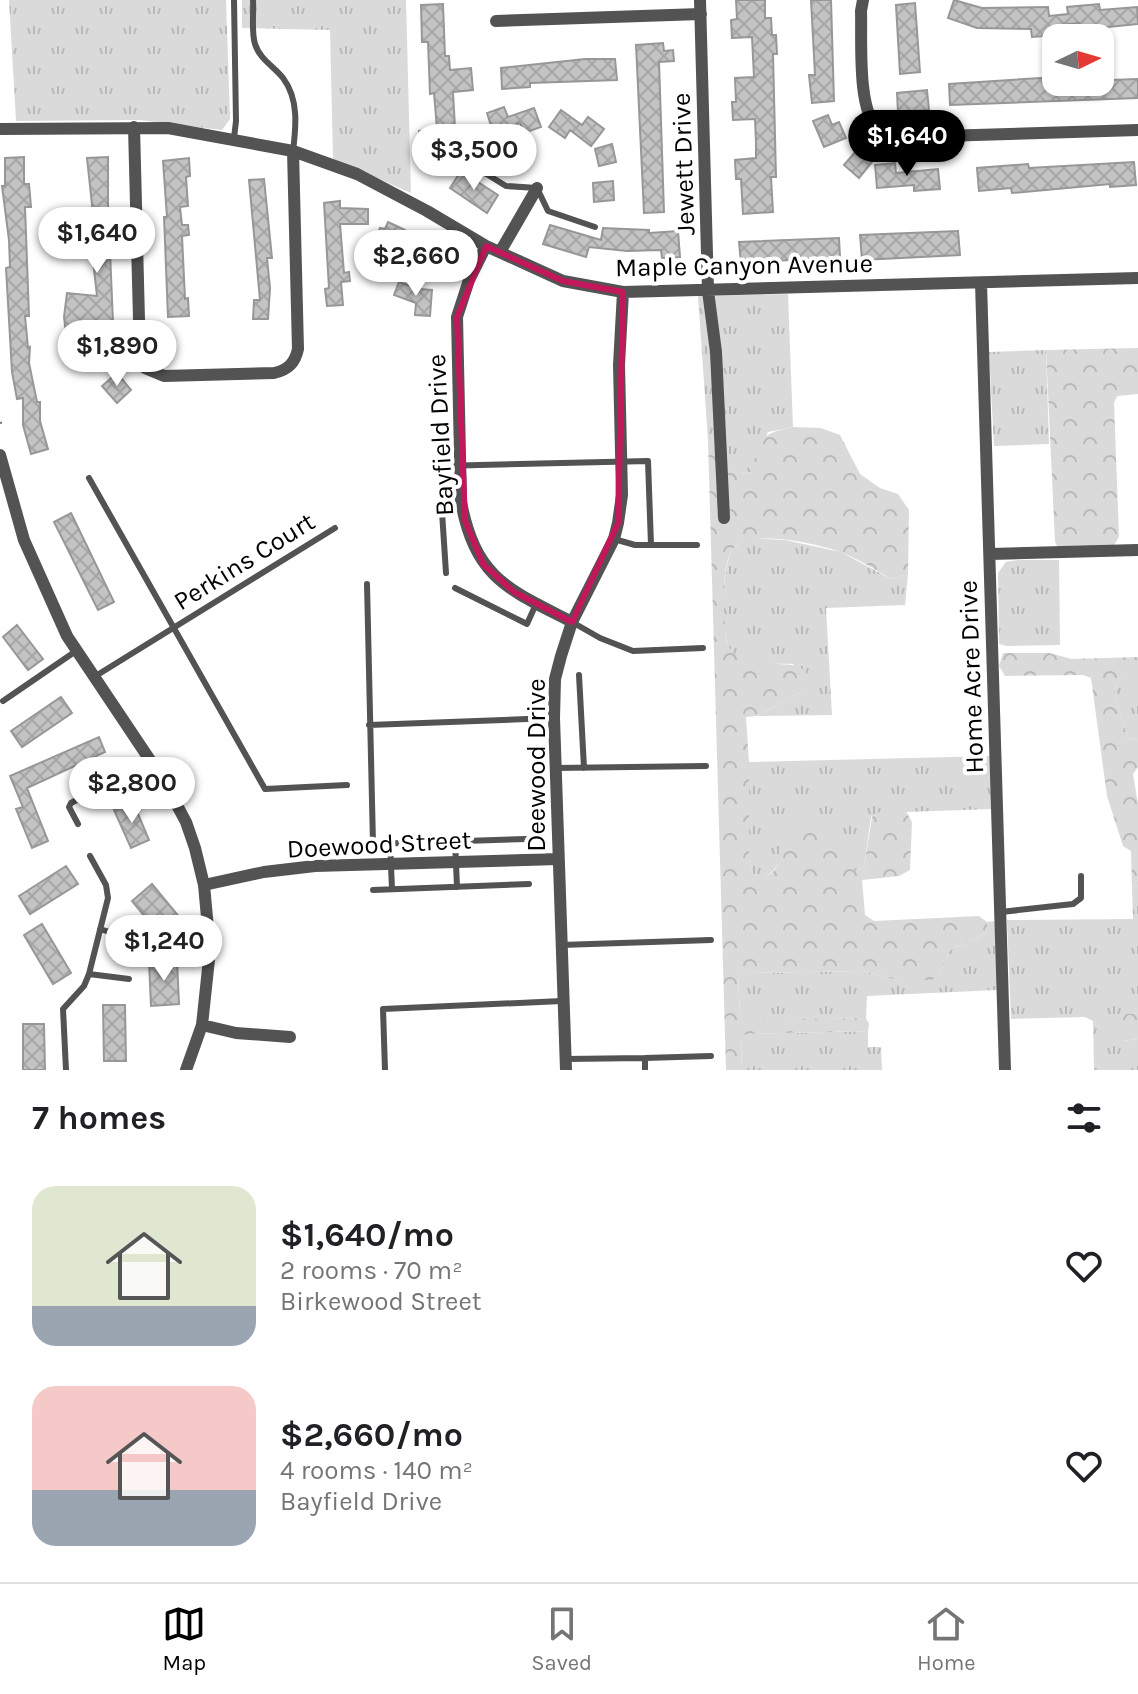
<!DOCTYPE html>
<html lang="en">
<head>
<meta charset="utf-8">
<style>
	:root { --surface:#fff; --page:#f6f6f6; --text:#202124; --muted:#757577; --line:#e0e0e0; --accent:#000 }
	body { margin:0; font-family:Karla,sans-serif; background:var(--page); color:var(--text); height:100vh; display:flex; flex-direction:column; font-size:30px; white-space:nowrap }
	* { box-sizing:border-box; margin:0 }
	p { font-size:26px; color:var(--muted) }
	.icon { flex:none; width:44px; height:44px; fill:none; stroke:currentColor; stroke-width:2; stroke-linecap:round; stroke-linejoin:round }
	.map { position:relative; height:1070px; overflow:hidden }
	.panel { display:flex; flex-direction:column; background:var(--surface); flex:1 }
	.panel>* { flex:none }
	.needle { width:52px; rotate:85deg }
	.fabs { position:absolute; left:1042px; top:24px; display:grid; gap:16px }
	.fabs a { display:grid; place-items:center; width:72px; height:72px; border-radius:16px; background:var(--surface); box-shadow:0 2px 6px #0004; font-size:40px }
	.price { position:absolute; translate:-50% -68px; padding:0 18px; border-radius:28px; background:#fff; color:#222; font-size:26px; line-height:52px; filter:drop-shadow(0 2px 4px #0008) }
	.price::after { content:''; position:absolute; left:50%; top:48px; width:24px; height:18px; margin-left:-12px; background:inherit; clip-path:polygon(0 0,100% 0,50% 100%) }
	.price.current { background:var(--accent); color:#fff }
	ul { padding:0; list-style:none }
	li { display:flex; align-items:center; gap:24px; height:200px; padding:0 32px }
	li span { display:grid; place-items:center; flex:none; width:224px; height:160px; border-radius:24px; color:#555 }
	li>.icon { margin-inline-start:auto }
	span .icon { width:96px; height:96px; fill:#fffc; stroke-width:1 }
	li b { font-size:34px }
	h2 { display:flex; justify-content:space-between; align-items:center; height:96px; padding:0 32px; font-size:34px }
	.menu { display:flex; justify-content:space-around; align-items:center; height:112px; border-top:2px solid var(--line); background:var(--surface); font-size:22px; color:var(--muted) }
	.menu a { display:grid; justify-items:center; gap:4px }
	.menu .current { color:var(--accent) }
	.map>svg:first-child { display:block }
</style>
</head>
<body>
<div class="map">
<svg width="1138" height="1070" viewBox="0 0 1138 1070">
	<defs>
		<pattern id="grass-tufts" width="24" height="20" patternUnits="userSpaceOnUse" patternTransform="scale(2)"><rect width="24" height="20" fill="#dadada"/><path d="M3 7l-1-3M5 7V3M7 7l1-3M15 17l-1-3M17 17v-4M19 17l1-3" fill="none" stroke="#b9b9b9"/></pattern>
		<pattern id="forest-crowns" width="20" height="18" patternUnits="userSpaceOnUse" patternTransform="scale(2)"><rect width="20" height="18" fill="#dadada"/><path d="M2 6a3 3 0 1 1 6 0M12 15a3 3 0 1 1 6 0" fill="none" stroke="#b9b9b9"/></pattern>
		<pattern id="building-cross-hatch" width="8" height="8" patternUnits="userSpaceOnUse" patternTransform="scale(2)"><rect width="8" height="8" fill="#c3c3c3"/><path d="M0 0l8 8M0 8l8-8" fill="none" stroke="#a6a6a6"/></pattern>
	</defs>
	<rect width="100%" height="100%" fill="#fff"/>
	<!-- grass -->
	<path fill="url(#grass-tufts)" d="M9,0H226L230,119L222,130L139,120L16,121Z
		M242,0H406L411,193L333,159L330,30L242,28Z
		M788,294L793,427L768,432L751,472L740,474L725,467L714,441L708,440L698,296Z
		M1046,350L1049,444L994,446L989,352Z
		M749,538L785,540L841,552L891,579L908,574L905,605L826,608L832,715L757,716L806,689L793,664C777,663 749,667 736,658C718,644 722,575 730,554C733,545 742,542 749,538Z
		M1018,560H1059L1060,645L1007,646L999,644L998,573L1006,562Z
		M1131,675H1138V740L1128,738L1114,692L1119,679Z
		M990,756L992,809L878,813L871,817L864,867L855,871L781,859C773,872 769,880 753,874L749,859V762Z
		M1138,878V1013L1127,1014L1123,1041L1138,1039V1070H1094L1093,1021L1085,1017L1011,1019L1007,920L1133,919L1132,888Z
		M995,921L997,990L867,996L866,1018L746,1021L740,1017L738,976L743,973L862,971L898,980L940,973L950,950L987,933V922Z
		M868,1031V1047H881L882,1070H742L741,1038L746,1034Z"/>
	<!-- forest -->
	<path fill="url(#forest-crowns)" d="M1138,348V394L1117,396L1114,403L1119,537L1114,545L1058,548L1055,542L1046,350Z
		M793,427L821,428L840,435L860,474L880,488L898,494L909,510L908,574L891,579C876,570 860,560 843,553C821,544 746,527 732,550C721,568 724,608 725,629C726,692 821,639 806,689L757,716L746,717L749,762V859L753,874C781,885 782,849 783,829C824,818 835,841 855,871L864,867L872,817L879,812L906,811L912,822L910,870L899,876L862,880L865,915L874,921L979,916L987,922V933L950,950L940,973L932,980H898L862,971L743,973L738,977L740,1016L746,1020L866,1018L869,1024L868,1031L746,1034L741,1038L742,1070H726L708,440H714L725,467L741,474L751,472C760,440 758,434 793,427Z
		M1003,653H1049L1072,659L1138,657V675L1119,679L1114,692L1128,738L1138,740V767L1133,774L1138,804V878L1132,888L1131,851L1123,846L1107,796L1091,678L1083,675L1005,676L999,666Z
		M1138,1013V1039L1123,1041L1116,1033L1117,1020L1127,1014Z"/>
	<!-- building -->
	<path fill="url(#building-cross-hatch)" stroke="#979797" stroke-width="2" d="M736,0H765V18H771L772,35H776L777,54H773L776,177H771L773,212L743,214L741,179H736L735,160L756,158V143L755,119L733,120L732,102H736L735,78L754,77L752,37L732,38L731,20L737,19Z
		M811,0H831L834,101L812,103L809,75H815Z
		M954,0L982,8L1048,7L1049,16L1068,14L1067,7L1099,4L1100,10L1137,7L1138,24L1079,30V23L1060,25V35L1032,37L1031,29L977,28L948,18Z
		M915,3L920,72L900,74L896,5Z
		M443,4L445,56H449L450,70L471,68L473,90L453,92L455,128L437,129L434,93L430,94L428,42H422L421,5Z
		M663,43L664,51L673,50L674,61L659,62L664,212L644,213L636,45Z
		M585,59H615L617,80L530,83V87L502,89L501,68Z
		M1056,77V82L1138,79V98L950,105L949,84Z
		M927,90L929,110L898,112L897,93Z
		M504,107L508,117L534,108L541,127L524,133L520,123L493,132L487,113Z
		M561,110L582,125L588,117L604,129L591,146L570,130L565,138L549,127Z
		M828,115L832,125L839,122L846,138L824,147L813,121Z
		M470,126L488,135L480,152L462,143Z
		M438,130L439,151L420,152L419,131Z
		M612,144L616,162L599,166L595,149Z
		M857,150L872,162L859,178L844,165Z
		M24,157V184H29L31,207H25L29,316H25L28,348L30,347L29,363L37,402H40V421L48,449L31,454L23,425V398L17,399L12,372L6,268L10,267L9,240L2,186H5V158Z
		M108,157V205L115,369L97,371L96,331L66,334L64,317L67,293L97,296L91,243H94L93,214L87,158Z
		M189,158L190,176L186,177L188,206L180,207L182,225H188L189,235L182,236L185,299L188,298L189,316L168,317L164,217H167L163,161Z
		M1134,162L1136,185L1110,187V184L1012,193L1011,188L979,191L977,168L1028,164L1029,168Z
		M895,163L896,173L938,169L940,189L914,191V185L877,188L875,165Z
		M461,171L498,195L487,213L450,188Z
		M264,179L272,258H267L270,288L268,319H253L254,300H260L249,180Z
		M613,181L614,200L594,202L593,183Z
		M340,201V208L368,209V224H340L344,273L349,272L350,281L341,282L343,305L327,306L325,289L329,288L324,203Z
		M388,222L405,230L403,235L428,244L427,249L449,258L443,273L425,265L427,260L405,252L406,247L377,235L380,228L385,229Z
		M550,225L601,240L603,228L649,230V233L678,231L680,257L662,258L661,250L627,251L589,247L586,257L543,244Z
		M958,231L960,255L862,260L860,235Z
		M839,238L840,257L741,263L739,242Z
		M399,282L419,289L432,290L430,316L415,315L416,303L394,295Z
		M117,373L131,390L117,403L102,386Z
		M71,513L114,602L98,610L54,522Z
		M17,625L43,659L28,670L3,637Z
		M61,697L72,713L22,747L11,731Z
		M99,737L105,752L27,788L48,841L32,848L16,809L23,807L10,776Z
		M133,802L149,840L131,848L114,810Z
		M66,866L78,884L30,914L19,896Z
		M152,884L180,918L160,935L132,901Z
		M42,924L71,973L53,984L24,935Z
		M177,961L179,1004L151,1006L149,962Z
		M103,1005H125L126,1061H104Z
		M23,1024H44L45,1070H23Z"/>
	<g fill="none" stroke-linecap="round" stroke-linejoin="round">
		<!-- path -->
		<path stroke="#757575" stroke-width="2" stroke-dasharray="2 4" stroke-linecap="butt" d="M0,423L4,422"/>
		<!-- lane -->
		<path stroke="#535353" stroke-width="6" d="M234,0L236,121L234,138
			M253,0C254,14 251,31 255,44C260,60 274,66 283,78C299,99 296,127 293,151
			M467,162L506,186L537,188L548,211L595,227
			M89,478L265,789L347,785
			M614,539L635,545H697
			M446,573L439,466L648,461L651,545
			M367,584L373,844L527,839
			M455,588L527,624L536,604
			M572,622L600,638L633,651L703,648
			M579,675L584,768
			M94,677L335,528
			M3,701L76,651
			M369,725L553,718
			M556,768L706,766
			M78,824L69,807L71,803L151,760
			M455,841L457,887
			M390,843L392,889
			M373,890L529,884
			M1001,912L1073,904L1081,898V876
			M100,929L156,947L209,950
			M561,945L711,940
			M89,974L129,979
			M645,1058L711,1056
			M566,1059L645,1058V1070
			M66,1070L63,1009L84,986L89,974L108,898L106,885L90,856
			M385,1070L383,1009L562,1001"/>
		<!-- street -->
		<path stroke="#535353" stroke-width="12" d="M700,0L708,291L716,352L724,518
			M863,0L861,11C862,38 857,109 877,127C884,133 898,134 907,137L1138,130
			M496,21L701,14
			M134,127L140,358L145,368L164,376L274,373C288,370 295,363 298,349L293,151
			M0,129L168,128L293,151L357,174L427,211L486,246L563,281L623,292L1138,278
			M486,246L469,280L457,317L461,502C476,579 508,589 572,622
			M500,252L537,188
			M981,283L1005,1070
			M0,455L24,540L67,636L164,781L186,822L195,848L204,885L210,950L202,1025L186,1070
			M990,554L1138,550
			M204,885L264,872L315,866L558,859
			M202,1025L236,1033L290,1037
			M566,1070L554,718L555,679L561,656L572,622L614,539L618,523L622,495L619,365L623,292"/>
	</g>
	<!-- marked area -->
	<path fill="none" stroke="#c2185b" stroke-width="6" stroke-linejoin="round" d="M486,246L563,281L623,292L618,523L572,622L514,592L483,564L465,521L457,317Z"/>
	<g text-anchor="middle" stroke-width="8" stroke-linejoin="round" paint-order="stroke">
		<!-- street labels -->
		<g font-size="26" fill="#000" stroke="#fff">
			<text transform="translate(683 164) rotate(-92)" y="9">Jewett Drive</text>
			<text transform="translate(744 265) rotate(-1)" y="9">Maple Canyon Avenue</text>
			<text transform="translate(440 435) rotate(-93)" y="9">Bayfield Drive</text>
			<text transform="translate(244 561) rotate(-32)" y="9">Perkins Court</text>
			<text transform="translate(971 677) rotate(-92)" y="9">Home Acre Drive</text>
			<text transform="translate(536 765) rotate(-90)" y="9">Deewood Drive</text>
			<text transform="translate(379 844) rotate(-3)" y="9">Doewood Street</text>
		</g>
	</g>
</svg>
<div class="fabs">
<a><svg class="needle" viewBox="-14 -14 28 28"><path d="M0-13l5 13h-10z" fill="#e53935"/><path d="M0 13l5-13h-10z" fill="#757577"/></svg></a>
</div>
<b class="price current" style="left:907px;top:178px">$1,640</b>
<b class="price" style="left:474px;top:192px">$3,500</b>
<b class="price" style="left:97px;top:275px">$1,640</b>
<b class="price" style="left:416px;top:298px">$2,660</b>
<b class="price" style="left:117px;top:388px">$1,890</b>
<b class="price" style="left:132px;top:825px">$2,800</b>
<b class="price" style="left:164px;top:983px">$1,240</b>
</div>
<section class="panel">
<h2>7 homes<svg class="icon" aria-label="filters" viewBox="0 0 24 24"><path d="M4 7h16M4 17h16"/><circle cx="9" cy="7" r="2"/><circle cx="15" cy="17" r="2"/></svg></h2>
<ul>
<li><span style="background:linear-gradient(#dfe7d0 75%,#9aa5b1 0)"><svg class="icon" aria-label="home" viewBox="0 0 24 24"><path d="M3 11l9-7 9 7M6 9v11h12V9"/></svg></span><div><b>$1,640/mo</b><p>2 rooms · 70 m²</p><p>Birkewood Street</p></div><svg class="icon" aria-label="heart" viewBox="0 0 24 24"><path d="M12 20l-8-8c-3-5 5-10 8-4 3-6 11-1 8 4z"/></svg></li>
<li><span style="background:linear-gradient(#f6c9c9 65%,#9aa5b1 0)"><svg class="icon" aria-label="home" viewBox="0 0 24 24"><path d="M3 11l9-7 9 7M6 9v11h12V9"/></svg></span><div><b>$2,660/mo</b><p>4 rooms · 140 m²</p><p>Bayfield Drive</p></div><svg class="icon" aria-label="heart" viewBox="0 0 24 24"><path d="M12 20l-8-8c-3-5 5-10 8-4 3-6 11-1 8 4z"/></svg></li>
</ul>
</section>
<nav class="menu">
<a class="current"><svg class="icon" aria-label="map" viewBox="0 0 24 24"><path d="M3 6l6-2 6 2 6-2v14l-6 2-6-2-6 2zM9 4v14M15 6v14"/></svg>Map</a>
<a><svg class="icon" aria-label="saved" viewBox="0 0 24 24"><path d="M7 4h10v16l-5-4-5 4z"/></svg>Saved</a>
<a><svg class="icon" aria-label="home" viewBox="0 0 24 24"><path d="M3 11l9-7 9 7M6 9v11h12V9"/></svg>Home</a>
</nav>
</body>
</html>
